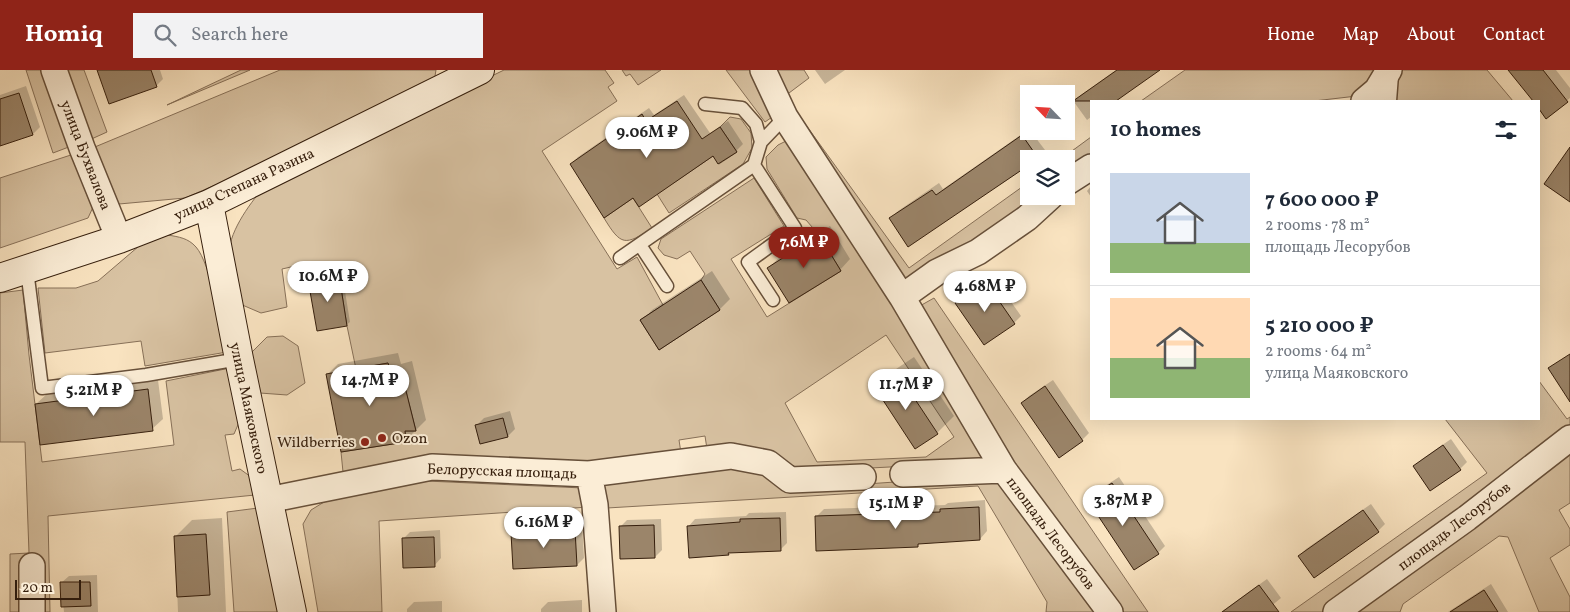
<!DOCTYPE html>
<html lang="en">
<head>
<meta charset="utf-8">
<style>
	:root { --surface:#fff; --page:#f2f2f3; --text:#1f2937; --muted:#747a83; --line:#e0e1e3; --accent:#8f2418 }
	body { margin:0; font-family:Vollkorn,serif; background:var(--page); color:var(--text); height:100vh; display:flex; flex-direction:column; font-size:19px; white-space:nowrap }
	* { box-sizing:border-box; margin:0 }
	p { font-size:16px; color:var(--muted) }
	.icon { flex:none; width:28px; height:28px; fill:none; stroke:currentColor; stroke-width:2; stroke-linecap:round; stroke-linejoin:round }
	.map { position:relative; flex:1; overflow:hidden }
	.drawer { position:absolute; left:1090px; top:30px; width:450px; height:320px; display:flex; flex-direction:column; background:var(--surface); border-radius:0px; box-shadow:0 5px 20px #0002 }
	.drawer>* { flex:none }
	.needle { width:32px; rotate:295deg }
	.controls { position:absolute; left:1020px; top:15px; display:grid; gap:10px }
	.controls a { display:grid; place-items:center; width:55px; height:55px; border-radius:0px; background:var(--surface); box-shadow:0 5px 20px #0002; font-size:25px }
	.scale { position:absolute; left:15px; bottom:12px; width:66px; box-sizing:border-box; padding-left:5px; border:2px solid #361f0d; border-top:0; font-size:14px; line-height:18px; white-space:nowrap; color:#361f0d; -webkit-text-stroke:4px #fbedd6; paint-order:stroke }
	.price { position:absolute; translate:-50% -42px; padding:0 11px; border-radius:18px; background:#fff; color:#222; font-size:16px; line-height:32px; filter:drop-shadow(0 1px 2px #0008) }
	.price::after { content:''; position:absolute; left:50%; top:30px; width:15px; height:11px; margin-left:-8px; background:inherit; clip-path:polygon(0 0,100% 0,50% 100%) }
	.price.selected { background:var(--accent); color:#fff }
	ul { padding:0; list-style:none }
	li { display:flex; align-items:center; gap:15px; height:125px; padding:0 20px }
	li+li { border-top:1px solid var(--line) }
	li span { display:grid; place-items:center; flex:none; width:140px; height:100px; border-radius:0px; color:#555 }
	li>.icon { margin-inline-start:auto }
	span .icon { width:60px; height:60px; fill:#fffc; stroke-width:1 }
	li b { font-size:21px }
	h2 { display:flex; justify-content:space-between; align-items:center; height:60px; padding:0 20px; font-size:21px }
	header { display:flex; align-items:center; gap:30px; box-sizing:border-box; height:70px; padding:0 25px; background:var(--accent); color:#fff }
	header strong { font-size:24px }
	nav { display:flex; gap:28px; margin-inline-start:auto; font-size:18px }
	.search { width:350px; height:45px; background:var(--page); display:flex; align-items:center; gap:12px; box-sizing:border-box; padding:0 18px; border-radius:0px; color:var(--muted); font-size:19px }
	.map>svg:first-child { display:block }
</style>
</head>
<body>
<header>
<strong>Homiq</strong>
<div class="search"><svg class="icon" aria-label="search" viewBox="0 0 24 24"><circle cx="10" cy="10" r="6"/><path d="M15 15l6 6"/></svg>Search here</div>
<nav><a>Home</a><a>Map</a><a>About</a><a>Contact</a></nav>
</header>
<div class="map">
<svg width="1570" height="542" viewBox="0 0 1570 542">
	<rect width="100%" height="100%" fill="#f9e3c0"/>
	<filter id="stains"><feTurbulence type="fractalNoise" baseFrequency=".004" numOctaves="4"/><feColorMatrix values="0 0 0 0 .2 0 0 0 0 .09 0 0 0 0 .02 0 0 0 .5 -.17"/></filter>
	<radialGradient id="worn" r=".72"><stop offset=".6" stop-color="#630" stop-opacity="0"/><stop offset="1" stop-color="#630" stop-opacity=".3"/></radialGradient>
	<!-- green -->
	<path fill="#d8c2a2" stroke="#877058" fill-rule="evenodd" d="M26,0H47L74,75L53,83Z
		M62,0H84L107,62L87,71Z
		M241,0H250L167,35Z
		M280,0H436L434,12L262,95L185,128L119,134L109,125L90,79Z
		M504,0H605L614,13L608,17L617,31L542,81L617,199L637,187L663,235L640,250L659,280L720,240L701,210L705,204L690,181L677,189L664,185L658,178L661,169L754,108L784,156L731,189L767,247L841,201L819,165L806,150L797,148L767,99L766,87L778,75L790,69L895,232L986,392L793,402L707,379L705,366L679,370L681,383L585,392L431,384L343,402L341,382L406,372L405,361H416L401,301L391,303L388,293L356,299L347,256L339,205L308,210L304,194L282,199L287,237L261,243L240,234C236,219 231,203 229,188C227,164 249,135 263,118ZM886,265L954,367L926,387L817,392L785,333Z
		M622,0H661L638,15L630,4L626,6Z
		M726,0H754L775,45L765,52Z
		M772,0H804L809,8L785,26L909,198L1029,112V126H1039L1021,143L905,212L782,27Z
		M1185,0H1378L1357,26L1314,31H1141Z
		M1399,0H1487L1513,31H1378Z
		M730,47L741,49L751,63L752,78L743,94L669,143L657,124L713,86L719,94L737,82L720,57Z
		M1091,67V86L1066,102V89H1061Z
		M77,83L94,135L88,148L0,178V108Z
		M633,128L652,158C625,176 621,176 604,148Z
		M168,165C179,167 188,168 196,177C211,194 221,258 227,282L145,296L141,271L45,283L38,218H76L98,211L139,176Z
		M23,220L29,285L42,392L174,375L166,311L230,298L240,350L234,364L225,365L232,401L240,399L251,407L255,425L48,446L50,542H10V484L29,483L25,372H0V223Z
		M934,228L1148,542H1122L1012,395L918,237Z
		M283,266L298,276L305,313L287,325L260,323L250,284L267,267Z
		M1539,311L1567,349L1570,347V359L1461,443L1323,542H1291L1487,403L1445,349H1539Z
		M1570,377V433L1559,440L1570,459V475L1550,488L1570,527V542H1539L1508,467L1499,466L1403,534L1400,542H1348Z
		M734,394L765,400L793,419L997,405L1094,542H1046L1047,532L978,416L607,438L598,413Z
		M426,411L583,418L589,437L379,451L382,542H318L303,454L311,440L329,429Z
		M258,438L282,542H234L227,442Z"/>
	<!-- shadow -->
	<path fill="#0003" d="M98,0H160L163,9L156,16Z
		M815,0H845L825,14Z
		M1116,0H1156L1114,31H1091V47L1087,50L1074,32L1081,25Z
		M1510,0H1556L1570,18V28L1547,47L1539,37V31H1534Z
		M26,16L40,57L33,64L0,75V25Z
		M684,25L710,63L728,51L743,74L736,81L713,84L633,126L571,94L578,87L649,38L654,45Z
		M1029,59L1045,80L1035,89H1029L891,148L898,141L939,113L943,119Z
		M1091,116V127L1087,121Z
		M830,156L850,189L840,200L768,198L779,188Z
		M712,201L730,229L720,239L660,278L642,251L652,240Z
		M342,203L350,252L346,255L309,211L313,208Z
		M993,206L1021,246L1014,253L957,233L964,226Z
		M398,283L401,294L412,291L426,350L405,371L328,304L338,294Z
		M914,287L954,346L937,363L876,318L893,301Z
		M158,310L163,349L152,359L36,334L47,324Z
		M1053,310L1089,363L1082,370L1022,333L1029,326Z
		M510,341L515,359L508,366L477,355L484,348Z
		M1451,369L1467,392L1460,399L1414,396L1422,389Z
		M1119,407L1165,476L1158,483L1089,429L1096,422Z
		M985,430L987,461L980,469L921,472L918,475L816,447L824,439L945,435L948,433Z
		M1371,434L1385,454L1378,461L1299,486L1306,479Z
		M786,442L787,473L780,480L730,482L728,483L688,457L695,449L746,446L749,443Z
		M222,448L226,542H178L175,467L192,450Z
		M661,449L662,480L655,487L620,457L627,450Z
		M582,452L584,488L577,495L513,463L520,456Z
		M440,460L441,488L434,496L403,469L410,462Z
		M97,505L98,542H64L61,513L69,506Z
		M1267,509L1281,528L1264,542H1221Z
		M1491,514L1508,542H1448Z
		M582,530V542H541V539L548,532Z
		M442,531V542H407V539L414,532Z"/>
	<!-- building -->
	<path fill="#9b856a" stroke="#361f0d" d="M97,0H151L157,17L109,34Z
		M1117,0H1160L1116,31H1073Z
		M1508,0H1543L1568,32L1546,49L1539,39V31H1533Z
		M19,23L33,65L0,76V29Z
		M677,31L702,69L720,57L737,82L718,94L713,86L639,137L633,128L604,148L570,94L642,44L646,51Z
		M1022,65L1038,88L1029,89V95L908,177L889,148L932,120L936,125Z
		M1570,77V132L1544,114Z
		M819,165L841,201L789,233L767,198Z
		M339,205L347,256L317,261L308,210Z
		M701,210L720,240L659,280L640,250Z
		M986,212L1015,254L984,275L955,233Z
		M1570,284V332L1548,298Z
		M388,293L391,303L401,301L416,361H405L406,372L341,382L326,304Z
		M897,302L938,364L915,379L875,318Z
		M1045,316L1083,371L1059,388L1021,333Z
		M148,319L153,361L40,375L35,334Z
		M503,348L508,367L480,374L475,355Z
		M1443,375L1461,400L1430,421L1413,396Z
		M1112,413L1159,484L1134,500L1087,429Z
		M979,437L980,470L918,474V477L816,481L815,446L940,442V439Z
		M1363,440L1379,462L1314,508L1298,486Z
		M780,448L781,481L728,483L729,485L689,488L687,456L740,452V449Z
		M654,455L655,488L620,489L619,456Z
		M575,459L577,496L513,499L511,463Z
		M206,464L210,525L177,527L174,466Z
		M434,467L435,497L403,498L402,468Z
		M60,512H90L91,536L61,537Z
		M1259,515L1279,542H1222Z
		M1484,520L1498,542H1450Z"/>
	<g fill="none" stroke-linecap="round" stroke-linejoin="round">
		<!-- service casing -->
		<g stroke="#67503a" stroke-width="15">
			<path id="service" d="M1390,31L1392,5
				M705,34L742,38L756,54L761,72
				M754,95L795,158L748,192L773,230
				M640,175L667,216
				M620,188L754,95L761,72L785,47
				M27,200L42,318L146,305L239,289"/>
		</g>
		<!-- minor casing -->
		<g stroke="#67503a" stroke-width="28">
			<path id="minor" d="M54,0L82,78L119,169
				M763,0L785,47L902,227L1004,400L1110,542
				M1364,31L1377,20L1389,0
				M1066,113L1091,97
				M902,227L937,202L978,182L1027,148L1051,126
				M589,404L595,435L603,542
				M903,404L1004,400
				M268,430L432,397L589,404L731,386L768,393L790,410L863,407
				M32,496V542
				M1336,542L1467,448L1570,368"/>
		</g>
		<!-- secondary casing -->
		<g stroke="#361f0d" stroke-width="30">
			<path id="secondary" d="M209,134L239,289L292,542
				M0,208L119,169L209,134L480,0"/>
		</g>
		<!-- service -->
		<use href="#service" stroke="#fbedd6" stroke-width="12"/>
		<!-- minor -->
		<use href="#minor" stroke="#fbedd6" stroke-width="25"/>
		<!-- secondary -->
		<use href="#secondary" stroke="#fbedd6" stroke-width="28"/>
	</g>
	<!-- markers -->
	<g fill="#8f2418" stroke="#fbedd6" stroke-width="2">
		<circle cx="382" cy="368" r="5"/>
		<circle cx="365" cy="372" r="5"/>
	</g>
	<g text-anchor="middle" stroke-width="4" stroke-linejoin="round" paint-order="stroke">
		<!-- street labels -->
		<g font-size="15" fill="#361f0d" stroke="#fbedd6">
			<text transform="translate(86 85) rotate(69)" y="5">улица Бухвалова</text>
			<text transform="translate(244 114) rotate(-25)" y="5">улица Степана Разина</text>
			<text transform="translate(249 338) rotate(78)" y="5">улица Маяковского</text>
			<text transform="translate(502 401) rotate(2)" y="5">Белорусская площадь</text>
			<text transform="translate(1454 456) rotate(-37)" y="5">площадь Лесорубов</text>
			<text transform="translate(1051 463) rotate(53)" y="5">площадь Лесорубов</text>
		</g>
		<!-- poi labels -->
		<g font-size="15" fill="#361f0d" stroke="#fbedd6" text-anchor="start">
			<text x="392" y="373">Ozon</text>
			<text x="355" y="377" text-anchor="end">Wildberries</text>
		</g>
	</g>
	<rect width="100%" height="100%" filter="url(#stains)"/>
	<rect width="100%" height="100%" fill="url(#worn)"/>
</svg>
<div class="controls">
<a><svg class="needle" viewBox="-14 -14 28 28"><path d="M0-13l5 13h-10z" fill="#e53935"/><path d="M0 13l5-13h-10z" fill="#747a83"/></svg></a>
<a><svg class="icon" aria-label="layers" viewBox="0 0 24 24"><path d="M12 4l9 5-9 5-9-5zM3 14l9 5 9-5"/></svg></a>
</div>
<div class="scale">20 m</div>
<b class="price" style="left:647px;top:89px">9.06M ₽</b>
<b class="price selected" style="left:804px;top:199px">7.6M ₽</b>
<b class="price" style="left:328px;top:233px">10.6M ₽</b>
<b class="price" style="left:985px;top:243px">4.68M ₽</b>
<b class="price" style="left:370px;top:337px">14.7M ₽</b>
<b class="price" style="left:906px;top:341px">11.7M ₽</b>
<b class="price" style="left:94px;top:347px">5.21M ₽</b>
<b class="price" style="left:1123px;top:457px">3.87M ₽</b>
<b class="price" style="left:896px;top:460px">15.1M ₽</b>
<b class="price" style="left:544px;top:479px">6.16M ₽</b>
<section class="drawer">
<h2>10 homes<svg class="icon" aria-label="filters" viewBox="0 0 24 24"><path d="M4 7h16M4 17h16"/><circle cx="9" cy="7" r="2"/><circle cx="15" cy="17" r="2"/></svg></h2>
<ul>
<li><span style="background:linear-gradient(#c9d6e8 70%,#8fb573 0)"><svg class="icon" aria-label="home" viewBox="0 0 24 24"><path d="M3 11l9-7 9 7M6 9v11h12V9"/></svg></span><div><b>7 600 000 ₽</b><p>2 rooms · 78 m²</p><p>площадь Лесорубов</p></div></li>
<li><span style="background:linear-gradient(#ffd9b3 60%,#8fb573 0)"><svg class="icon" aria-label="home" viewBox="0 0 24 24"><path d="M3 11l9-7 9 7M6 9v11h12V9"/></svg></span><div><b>5 210 000 ₽</b><p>2 rooms · 64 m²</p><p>улица Маяковского</p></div></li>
</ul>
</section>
</div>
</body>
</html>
